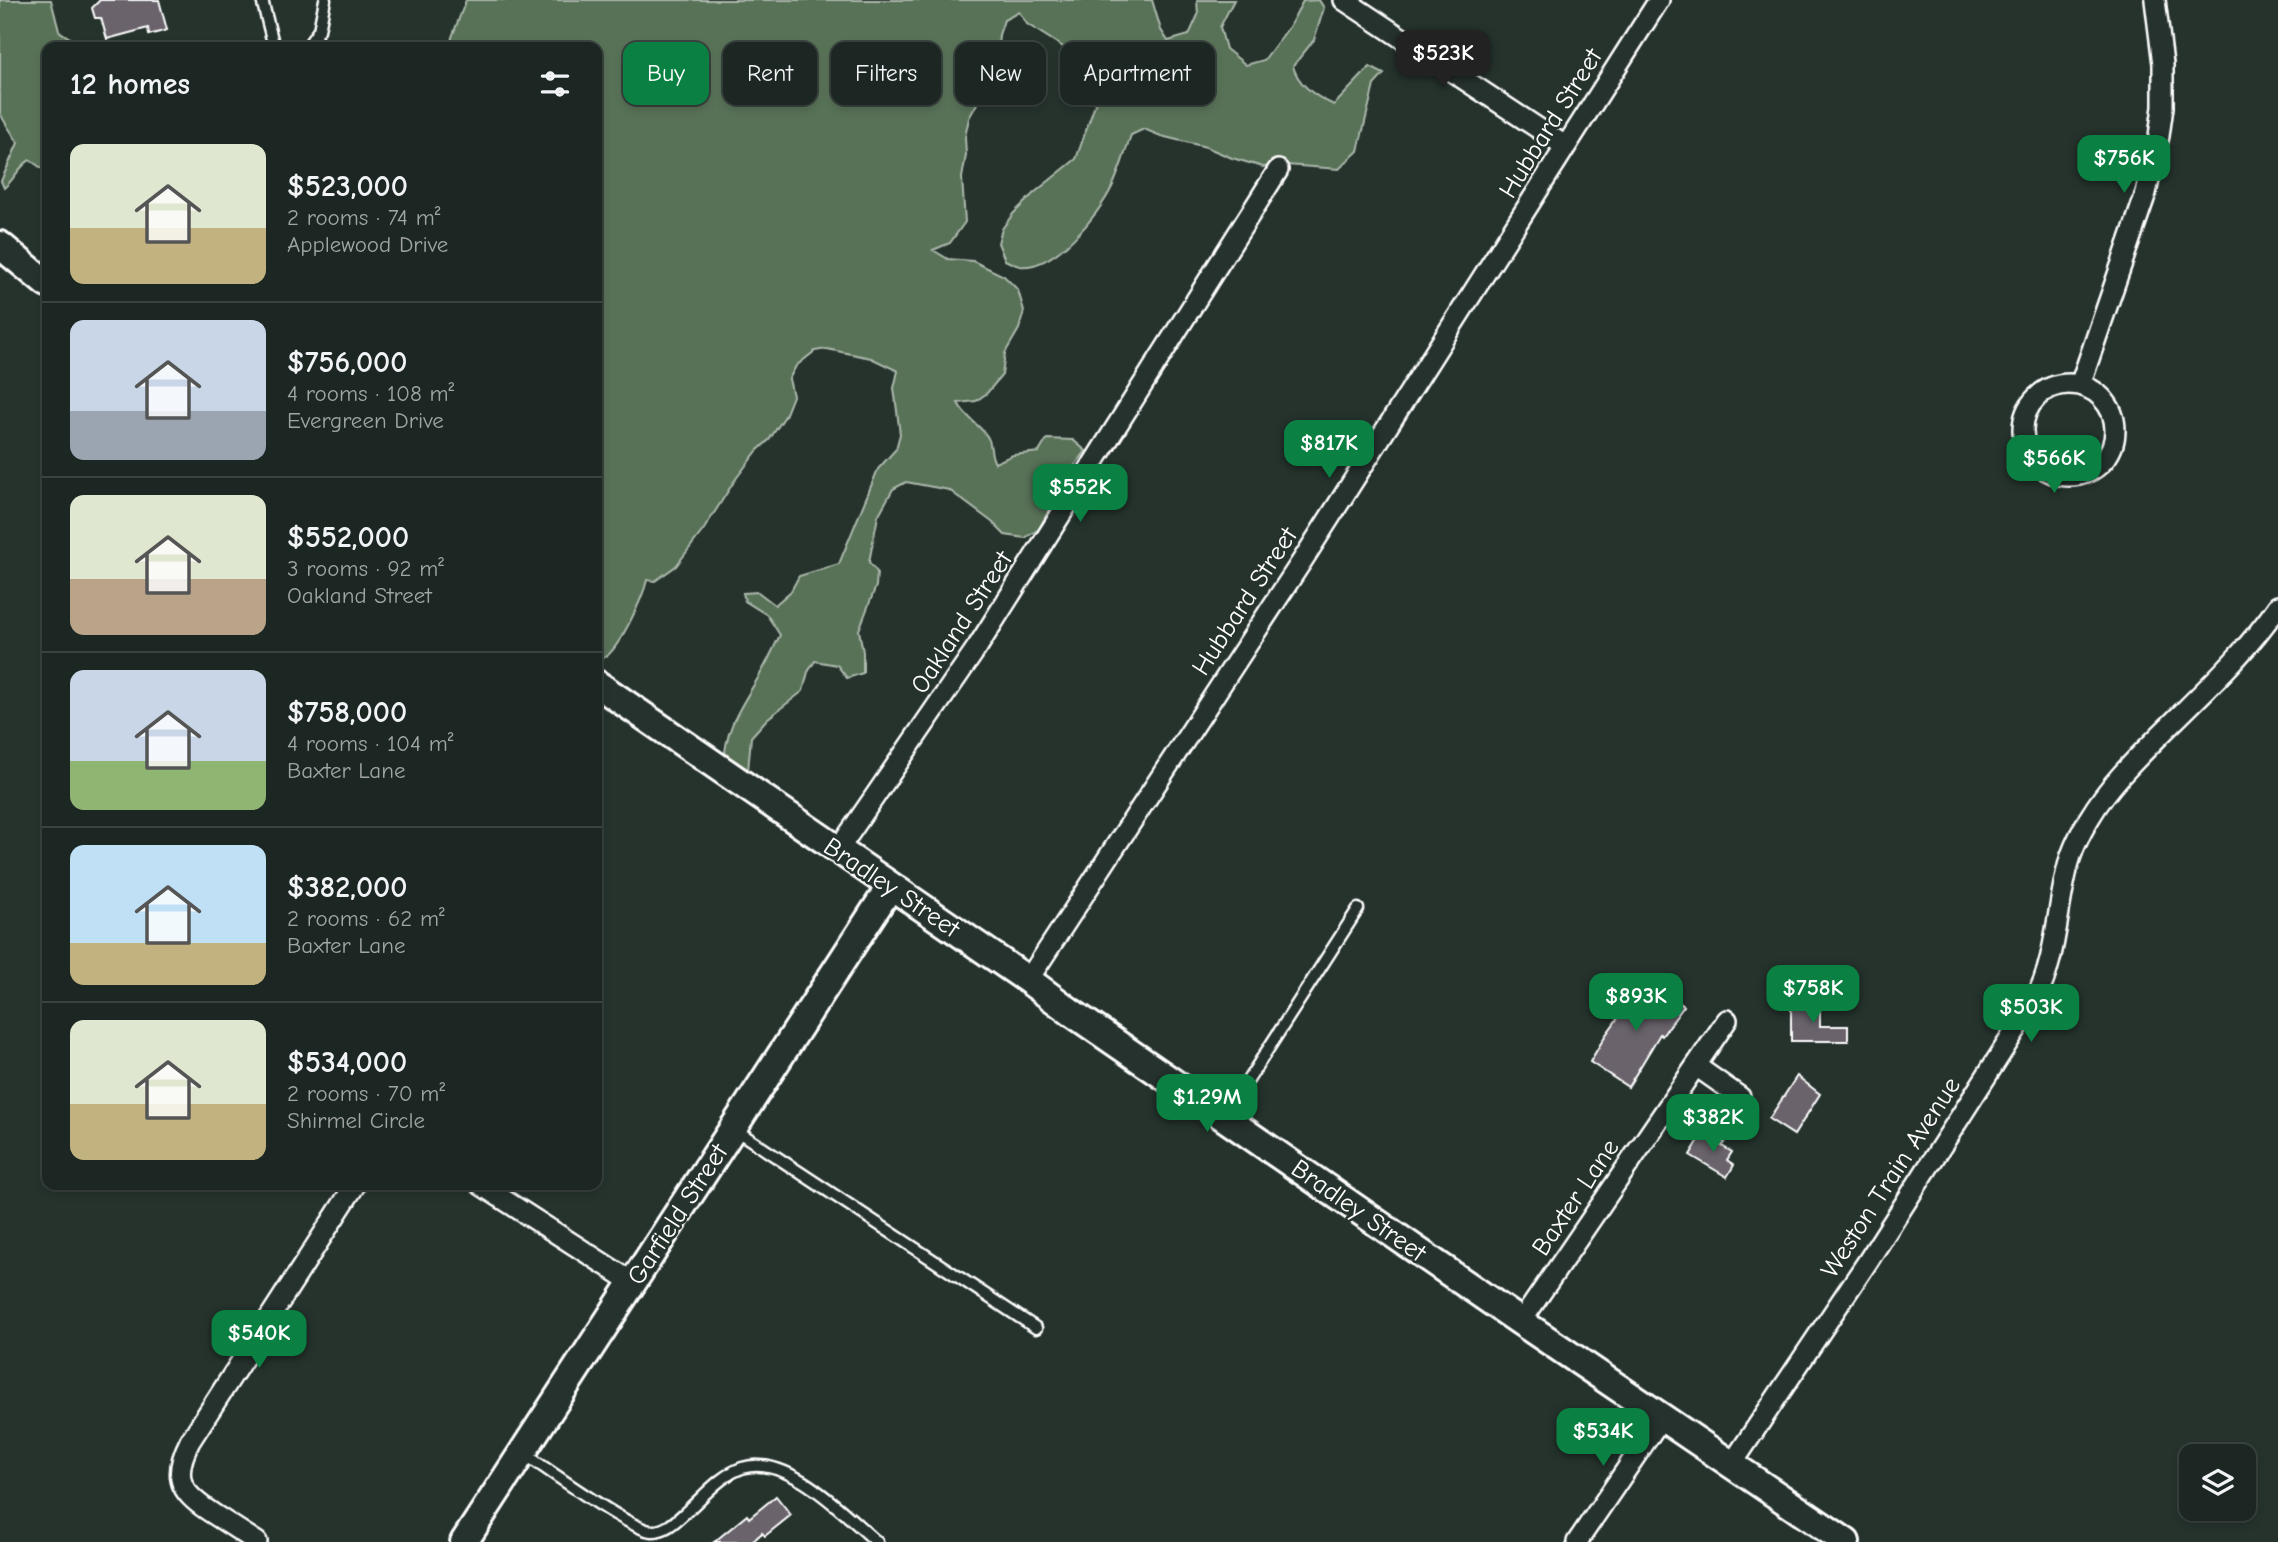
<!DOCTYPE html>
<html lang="en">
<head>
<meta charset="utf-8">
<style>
	:root { --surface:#1c2622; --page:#252e2a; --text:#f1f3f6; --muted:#a0a5a5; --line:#3a4340; --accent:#0b8043 }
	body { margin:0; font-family:"Comic Neue",sans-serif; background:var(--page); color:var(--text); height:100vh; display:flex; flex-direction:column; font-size:26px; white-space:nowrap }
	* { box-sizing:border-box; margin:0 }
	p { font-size:23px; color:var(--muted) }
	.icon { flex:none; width:38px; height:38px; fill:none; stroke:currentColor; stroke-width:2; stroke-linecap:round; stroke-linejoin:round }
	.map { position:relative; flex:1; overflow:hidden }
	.details { position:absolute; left:42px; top:42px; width:560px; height:1148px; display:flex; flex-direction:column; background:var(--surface); border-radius:14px; box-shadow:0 4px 10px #0003,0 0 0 2px var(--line) }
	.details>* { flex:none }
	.guide { position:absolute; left:623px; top:42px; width:665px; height:63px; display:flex; gap:14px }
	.buttons { position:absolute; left:2179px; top:1444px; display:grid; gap:14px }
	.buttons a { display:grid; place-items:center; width:77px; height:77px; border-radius:14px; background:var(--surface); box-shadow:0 4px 10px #0003,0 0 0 2px var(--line); font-size:35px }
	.price { position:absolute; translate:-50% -60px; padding:0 16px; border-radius:14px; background:var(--accent); color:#fff; font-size:23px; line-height:46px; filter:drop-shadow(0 2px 4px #0008) }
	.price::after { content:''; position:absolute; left:50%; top:42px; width:21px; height:16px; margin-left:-10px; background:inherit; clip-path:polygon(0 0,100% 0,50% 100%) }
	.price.selected { background:#222; color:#fff }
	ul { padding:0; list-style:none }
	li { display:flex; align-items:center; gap:21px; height:175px; padding:0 28px }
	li+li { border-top:2px solid var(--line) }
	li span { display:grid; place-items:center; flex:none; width:196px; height:140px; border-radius:14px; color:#555 }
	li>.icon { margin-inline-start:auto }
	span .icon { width:84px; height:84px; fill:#fffc; stroke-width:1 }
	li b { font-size:30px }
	h2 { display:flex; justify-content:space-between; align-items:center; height:84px; padding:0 28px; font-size:30px }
	.chip { padding:0 24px; border-radius:14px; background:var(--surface); box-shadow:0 4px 10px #0003,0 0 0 2px var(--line); font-size:24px; line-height:63px }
	.chip.selected { background:var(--accent); color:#fff }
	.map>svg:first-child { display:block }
</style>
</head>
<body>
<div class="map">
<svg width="2278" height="1542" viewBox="0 0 2278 1542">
	<rect width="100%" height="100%" fill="#26332d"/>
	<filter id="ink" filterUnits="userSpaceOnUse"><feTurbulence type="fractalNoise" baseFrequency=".0143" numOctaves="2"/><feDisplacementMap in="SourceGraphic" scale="14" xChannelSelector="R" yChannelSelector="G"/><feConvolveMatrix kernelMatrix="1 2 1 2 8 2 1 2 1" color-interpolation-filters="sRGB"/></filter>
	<g filter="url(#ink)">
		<!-- green -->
		<path fill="#587258" stroke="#acb8ac" stroke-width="2" d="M0,0H51L59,31L84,47H47V172L30,160C19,166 14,180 4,188L1,181L18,143C12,131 4,124 0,112Z
			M466,0H1152L1161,30L1168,41L1189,35L1198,15L1197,0H1234L1220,27L1226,49L1246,65L1264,60L1289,27L1303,1L1319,0L1324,8L1314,40L1293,66C1298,85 1316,97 1334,105L1370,67L1384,74L1374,85L1358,151L1339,169L1286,165L1263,167L1232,158L1206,147L1161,136L1144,129L1131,135C1125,152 1120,171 1112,187C1099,214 1055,270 1020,266C1015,265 1009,262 1005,260L998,243L1002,229L1013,214L1034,193L1076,159L1098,96L1101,71L1027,24L1019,12L1004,20L999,35L997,59L993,75L969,118L965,137L966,155L962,178L965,222L950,243L933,250L948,259L973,261L1004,276L1018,290L1024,311L1019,329L1005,353L1002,375L987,393L976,401L958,403C966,419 985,428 989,440C992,448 990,455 995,463L1013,455L1039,452L1047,439L1073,440L1086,451L1068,474L1039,529L1025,538L1005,535L992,522L949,490L906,482L893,489L878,516L869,562L877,572L876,586L859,630L863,652V673L847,678L837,665L815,661L808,672L803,691L767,719L751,737L748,771L737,767L725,752C729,720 747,698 762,671C769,659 774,647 780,635L767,615L745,601L743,593L758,592L775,605L791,591L799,576L839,564L878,469L896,449L900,434L894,388L898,371L871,358L827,349L815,351L796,366L789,379L793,396L785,416L769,440L757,451L735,480L704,529L676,566L655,581L647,580C643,598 621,644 607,656C604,658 600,659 597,661V47H450L452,37Z"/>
		<!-- building -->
		<path fill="#6a636c" stroke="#fff" stroke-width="2" d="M100,0H159L167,30L149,35L148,28L107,39L101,18H95L92,8Z
			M1646,979L1684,1006L1662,1036L1660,1034L1628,1087L1590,1062L1605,1036Z
			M1791,1003H1820V1026H1848V1041H1791Z
			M1797,1076L1820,1094L1794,1135L1769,1119Z
			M1705,1130L1725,1143L1722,1146L1732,1152L1727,1160L1734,1165L1727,1177L1690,1155Z
			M776,1496L791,1515L765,1536L762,1533L752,1542H714L747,1515L749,1518Z"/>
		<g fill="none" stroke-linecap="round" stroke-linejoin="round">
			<!-- lane casing -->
			<g stroke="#fff" stroke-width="15">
				<path id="lane" d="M262,0L274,47
					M307,47L319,30L325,0
					M1225,1116L1358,909
					M734,1129L1036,1328
					M523,1453C546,1468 630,1529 651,1531C666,1532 677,1520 687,1511C703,1497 721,1475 742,1468C788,1453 845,1515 877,1542"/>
			</g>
			<!-- street casing -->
			<g stroke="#fff" stroke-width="24">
				<path id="street" d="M1344,0L1565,146
					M2023 430a46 46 0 1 1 92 0a46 46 0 1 1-92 0Z
					M2080,385L2146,193L2159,136L2163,107V64L2155,0
					M838,850L978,646L1278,170
					M1028,980L1304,558L1659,0
					M1696,1066L1740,1097
					M481,1185L632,1282
					M1521,1322L1727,1020
					M1732,1464L1868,1261L2035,1000C2057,958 2056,912 2068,866C2072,849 2081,832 2090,817C2109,785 2136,759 2163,732C2203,692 2246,653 2278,606
					M257,1542C243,1533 229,1524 215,1515C182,1494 170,1480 190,1441L355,1185
					M1577,1542L1662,1417"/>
			</g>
			<!-- secondary casing -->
			<g stroke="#fff" stroke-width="32">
				<path id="secondary" d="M0,245L47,284
					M597,684L1028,980L1071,1012L1521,1322L1846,1542
					M464,1542L890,887"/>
			</g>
			<!-- lane -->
			<use href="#lane" stroke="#26332d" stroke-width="10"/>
			<!-- street -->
			<use href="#street" stroke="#26332d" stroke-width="19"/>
			<!-- secondary -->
			<use href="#secondary" stroke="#26332d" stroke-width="26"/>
		</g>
	</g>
	<g text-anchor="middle" stroke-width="5" stroke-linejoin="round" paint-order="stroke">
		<!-- street labels -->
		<g font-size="26" fill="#fff" stroke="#26332d">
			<text transform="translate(1550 123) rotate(-58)" y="9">Hubbard Street</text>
			<text transform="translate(1244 601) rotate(-57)" y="9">Hubbard Street</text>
			<text transform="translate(961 622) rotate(-57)" y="9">Oakland Street</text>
			<text transform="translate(892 887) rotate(34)" y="9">Bradley Street</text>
			<text transform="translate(1890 1177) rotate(-57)" y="9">Weston Train Avenue</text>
			<text transform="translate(1575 1197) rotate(-56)" y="9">Baxter Lane</text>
			<text transform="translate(1359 1210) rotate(35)" y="9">Bradley Street</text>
			<text transform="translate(677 1214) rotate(-57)" y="9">Garfield Street</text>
		</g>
	</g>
</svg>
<div class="buttons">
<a><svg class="icon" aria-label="layers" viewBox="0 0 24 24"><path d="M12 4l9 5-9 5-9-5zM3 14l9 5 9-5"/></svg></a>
</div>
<b class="price selected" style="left:1443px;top:90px">$523K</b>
<b class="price" style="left:2124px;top:195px">$756K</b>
<b class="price" style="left:1329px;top:480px">$817K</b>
<b class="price" style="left:2054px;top:495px">$566K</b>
<b class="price" style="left:1080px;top:524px">$552K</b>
<b class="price" style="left:1813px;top:1025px">$758K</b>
<b class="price" style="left:1636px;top:1033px">$893K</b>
<b class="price" style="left:2031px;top:1044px">$503K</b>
<b class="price" style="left:1207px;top:1134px">$1.29M</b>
<b class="price" style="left:1713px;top:1154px">$382K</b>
<b class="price" style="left:259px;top:1370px">$540K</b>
<b class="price" style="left:1603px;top:1468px">$534K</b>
<div class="guide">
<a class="chip selected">Buy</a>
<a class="chip">Rent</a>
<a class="chip">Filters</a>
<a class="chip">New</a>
<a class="chip">Apartment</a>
</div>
<section class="details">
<h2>12 homes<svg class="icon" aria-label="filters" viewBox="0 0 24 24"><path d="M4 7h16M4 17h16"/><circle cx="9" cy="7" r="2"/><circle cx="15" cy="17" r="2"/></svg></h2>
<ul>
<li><span style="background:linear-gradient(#dfe7d0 60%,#c2b280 0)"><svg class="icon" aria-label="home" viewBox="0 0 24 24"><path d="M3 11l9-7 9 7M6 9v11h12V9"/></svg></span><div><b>$523,000</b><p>2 rooms · 74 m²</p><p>Applewood Drive</p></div></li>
<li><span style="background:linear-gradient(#c9d6e8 65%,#9aa5b1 0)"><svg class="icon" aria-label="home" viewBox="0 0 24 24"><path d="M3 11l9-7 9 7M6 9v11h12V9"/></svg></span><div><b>$756,000</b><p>4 rooms · 108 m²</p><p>Evergreen Drive</p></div></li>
<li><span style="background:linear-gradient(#dfe7d0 60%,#b9a48a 0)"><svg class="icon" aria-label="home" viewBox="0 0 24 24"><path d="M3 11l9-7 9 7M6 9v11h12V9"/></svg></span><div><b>$552,000</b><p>3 rooms · 92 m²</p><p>Oakland Street</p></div></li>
<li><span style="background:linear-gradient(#c9d6e8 65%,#8fb573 0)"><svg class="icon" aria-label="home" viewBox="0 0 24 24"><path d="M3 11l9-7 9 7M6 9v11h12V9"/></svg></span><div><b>$758,000</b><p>4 rooms · 104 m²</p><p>Baxter Lane</p></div></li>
<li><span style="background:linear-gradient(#bfe0f5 70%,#c2b280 0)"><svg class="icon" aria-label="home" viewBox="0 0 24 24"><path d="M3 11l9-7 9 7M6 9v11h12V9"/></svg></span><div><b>$382,000</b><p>2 rooms · 62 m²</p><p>Baxter Lane</p></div></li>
<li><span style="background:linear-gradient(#dfe7d0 60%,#c2b280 0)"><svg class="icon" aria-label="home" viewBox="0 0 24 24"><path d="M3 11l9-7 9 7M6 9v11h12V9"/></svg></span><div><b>$534,000</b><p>2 rooms · 70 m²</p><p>Shirmel Circle</p></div></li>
</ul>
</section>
</div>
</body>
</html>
